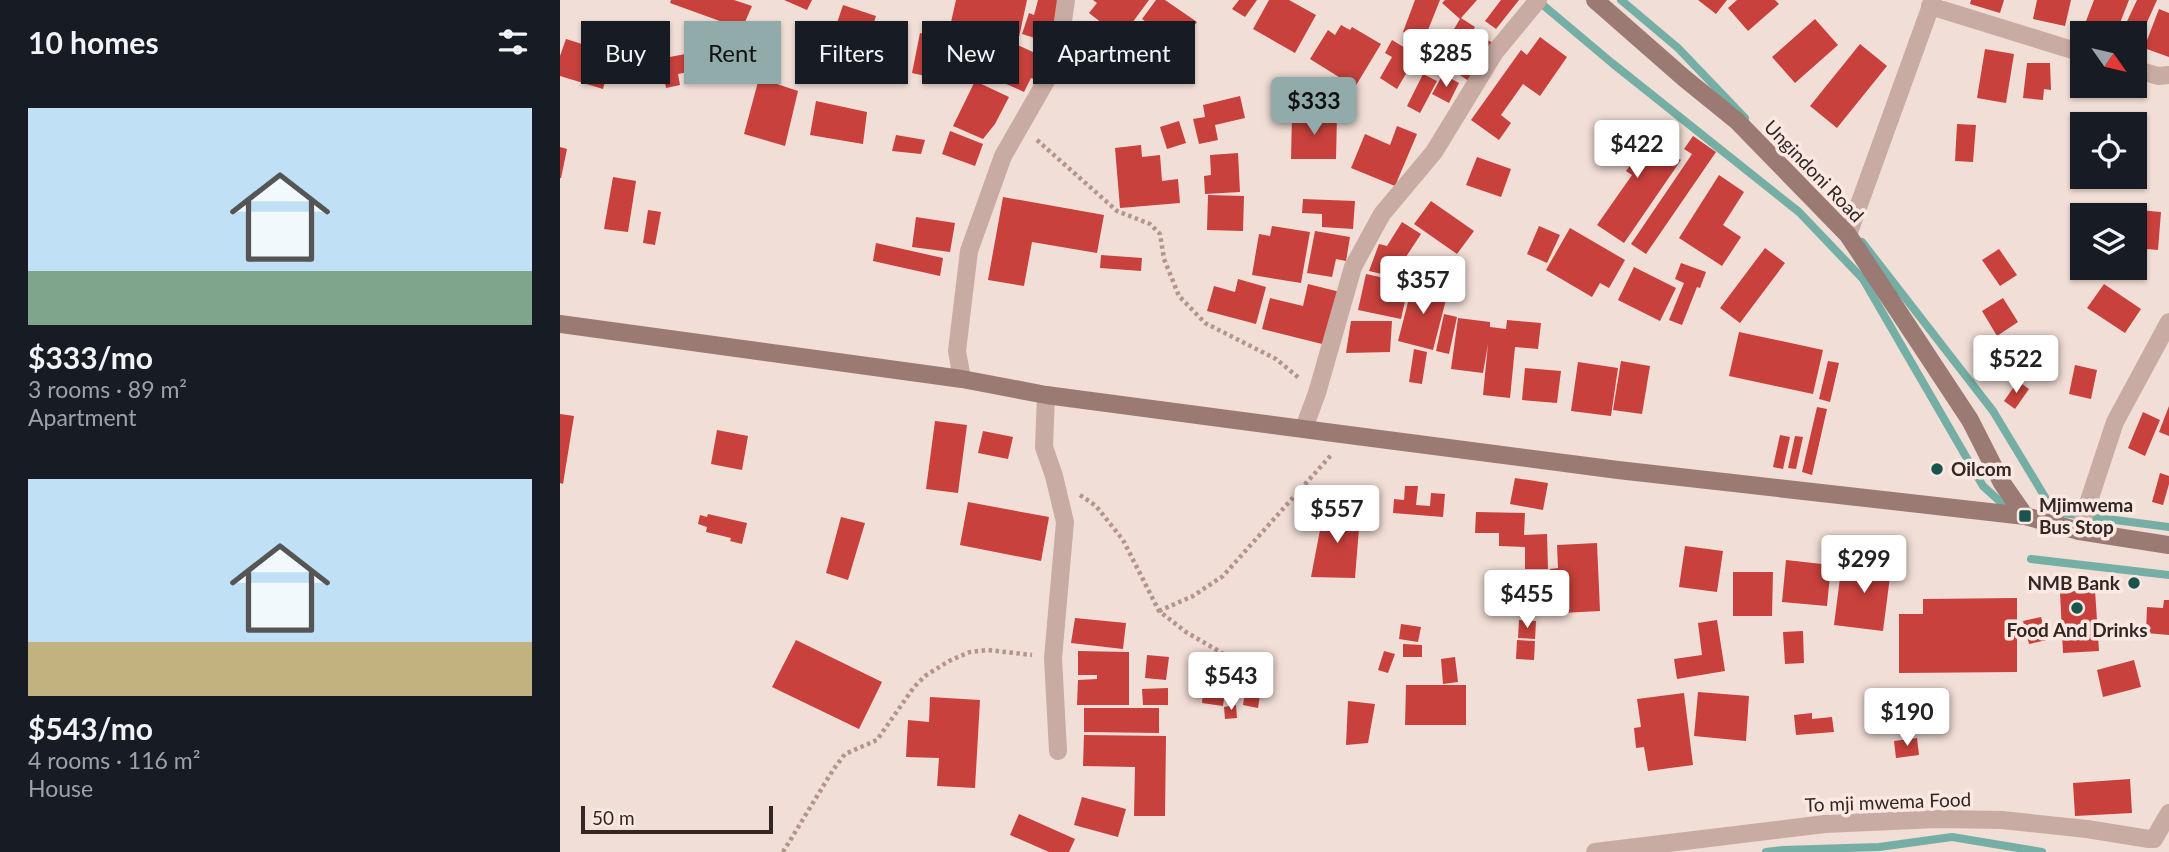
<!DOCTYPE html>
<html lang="en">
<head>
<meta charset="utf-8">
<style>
	:root { --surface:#171b24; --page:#242831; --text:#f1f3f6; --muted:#9ea1a6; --accent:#90abaa }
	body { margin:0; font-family:Lato,sans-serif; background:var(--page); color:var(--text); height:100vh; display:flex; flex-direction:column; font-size:26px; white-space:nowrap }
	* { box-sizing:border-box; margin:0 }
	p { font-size:23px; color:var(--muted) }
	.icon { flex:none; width:38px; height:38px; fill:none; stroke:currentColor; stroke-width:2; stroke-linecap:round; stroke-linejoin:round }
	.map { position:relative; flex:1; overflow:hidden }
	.details { display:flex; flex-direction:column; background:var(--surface); width:560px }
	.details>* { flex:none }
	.guide { position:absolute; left:21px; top:21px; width:665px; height:63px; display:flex; gap:14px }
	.needle { width:46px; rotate:124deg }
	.fabs { position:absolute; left:1510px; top:21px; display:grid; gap:14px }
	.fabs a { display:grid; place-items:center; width:77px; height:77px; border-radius:0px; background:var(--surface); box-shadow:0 2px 5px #0004; font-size:35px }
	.scale { position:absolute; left:21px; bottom:18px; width:192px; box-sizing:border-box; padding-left:7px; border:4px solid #332624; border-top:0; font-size:19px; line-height:24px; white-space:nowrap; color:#332624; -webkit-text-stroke:5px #f9e9e2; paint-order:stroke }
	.price { position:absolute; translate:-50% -60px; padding:0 16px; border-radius:7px; background:#fff; color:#222; font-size:23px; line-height:46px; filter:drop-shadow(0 2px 4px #0008) }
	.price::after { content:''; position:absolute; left:50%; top:42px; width:21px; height:16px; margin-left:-10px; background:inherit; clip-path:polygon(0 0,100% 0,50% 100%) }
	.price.current { background:var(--accent); color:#111 }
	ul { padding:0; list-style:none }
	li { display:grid; align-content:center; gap:14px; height:371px; padding:0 28px }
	li span { display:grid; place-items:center; height:217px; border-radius:0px; color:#555 }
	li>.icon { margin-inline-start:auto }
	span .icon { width:126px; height:126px; fill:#fffc; stroke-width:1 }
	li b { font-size:30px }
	h2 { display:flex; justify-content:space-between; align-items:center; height:84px; padding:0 28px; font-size:30px }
	.pill { padding:0 24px; border-radius:0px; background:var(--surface); box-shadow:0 2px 5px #0004; font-size:24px; line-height:63px }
	.pill.current { background:var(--accent); color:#111 }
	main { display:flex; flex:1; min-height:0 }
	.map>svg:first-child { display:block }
</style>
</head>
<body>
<main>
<section class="details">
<h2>10 homes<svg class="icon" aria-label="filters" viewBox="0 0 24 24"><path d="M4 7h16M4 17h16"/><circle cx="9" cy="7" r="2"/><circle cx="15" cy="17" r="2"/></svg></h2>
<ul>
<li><span style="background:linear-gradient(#bfe0f5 75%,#7fa58c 0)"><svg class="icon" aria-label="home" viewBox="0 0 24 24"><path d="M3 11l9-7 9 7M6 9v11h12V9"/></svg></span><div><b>$333/mo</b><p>3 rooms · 89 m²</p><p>Apartment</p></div></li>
<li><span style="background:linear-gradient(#bfe0f5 75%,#c2b280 0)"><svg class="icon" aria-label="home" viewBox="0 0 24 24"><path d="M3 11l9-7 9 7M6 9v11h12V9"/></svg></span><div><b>$543/mo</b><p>4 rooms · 116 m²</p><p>House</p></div></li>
</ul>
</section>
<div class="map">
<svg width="1609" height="852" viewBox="0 0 1609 852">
	<rect width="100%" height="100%" fill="#f1ded6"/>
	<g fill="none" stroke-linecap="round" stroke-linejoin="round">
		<!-- stream -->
		<path stroke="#74aea4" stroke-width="8" d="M977,0L1052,63L1239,212L1303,279L1423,486L1445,506
			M1061,0L1118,48L1185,118
			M1302,242L1433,411L1494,512L1609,527
			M1471,559L1609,575
			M1206,852L1223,850L1319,847L1392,837L1482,852"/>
	</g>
	<!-- building -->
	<path fill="#c8413c" d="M111,0H174L192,6L182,29L110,3Z
		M224,0H252L247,10Z
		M396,0H467L459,37L391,22Z
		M478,0H501L488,42L462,34L469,13L474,15Z
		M533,0H589L561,38L529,13L537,3Z
		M596,0H605L637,22L620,46L582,19Z
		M679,0H697L685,17L672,9Z
		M709,0H729L756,15L735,53L693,29Z
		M855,0H880L864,40L843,32Z
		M885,0H917L901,18L915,27L892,64L878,56L900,19L882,3Z
		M941,0H959L936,29L925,21Z
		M1138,0H1167L1156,14Z
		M1177,0H1215L1219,4L1188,31L1168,8Z
		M1411,0H1444L1440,13L1410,4Z
		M1477,0H1511L1505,26L1473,19Z
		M1534,0H1569L1556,33H1535L1523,29Z
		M1577,0H1597L1579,40L1575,38V33L1562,32Z
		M283,5L316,16L310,35L277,23Z
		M1599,9L1609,13V57L1584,48Z
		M1255,19L1278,45L1235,83L1212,57Z
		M781,25L790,30L792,27L821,44L795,87L750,59L768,30L775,35Z
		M411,32L441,40L435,63L426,60L421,80L400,75Z
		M360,33L388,38L379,79L352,73Z
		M917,33L934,44L909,81L892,70Z
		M290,35L325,55L315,72L280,52Z
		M980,37L1007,57L980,96L963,84L941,115L951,123L939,140L911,120L961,50L967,55Z
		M6,39L67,58L60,78L47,74L43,89L0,76V56Z
		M604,39L619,47L614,58L599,51Z
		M832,40L857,55L837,89L820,78L832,57L825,53Z
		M449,41L486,58L476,80L471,78L464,92L431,77Z
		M1300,44L1327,66L1277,128L1250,106Z
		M162,47L165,65L118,74L120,85L106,88L103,72L96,73L94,60Z
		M1425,49L1454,54L1446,103L1417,98Z
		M1467,63H1490L1491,90L1484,89L1483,100L1463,98Z
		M863,74L877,81L860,113L847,106Z
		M883,74L899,83L889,103L872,94Z
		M199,78L238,91L225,146L184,134Z
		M415,81L449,97L435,124L423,139L393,126Z
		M680,96L685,118L655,125L658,140L639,144L633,119L645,117L643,105Z
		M256,101L307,112L303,144L250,135Z
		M732,114L777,115L776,159H731Z
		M619,121L626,143L607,149L600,127Z
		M1064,121L1121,160L1064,243L1037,225L1072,175L1066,171L1072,163L1047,145Z
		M1397,124L1416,125L1413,162L1395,161Z
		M837,126L857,134L835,186L791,168L805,134L830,145Z
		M390,131L423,144L415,166L382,154Z
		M336,135L365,140L361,154L332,151Z
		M1133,136L1156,152L1086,254L1071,244L1132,154L1124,149Z
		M581,145L582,157L600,155L602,181L618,179L620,203L560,208L555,148Z
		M0,147L7,149L1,178H0Z
		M678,153L680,192L645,194L644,176L651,175L650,155Z
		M917,157L951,169L941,197L906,185Z
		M1159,175L1184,192L1163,225L1181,237L1162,266L1119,238Z
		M53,177L76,181L68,232L44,229Z
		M648,195L684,196L683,231L647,230Z
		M443,197L544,215L537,253L472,242L464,286L428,280Z
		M743,199L795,201L793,229L762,227V214L742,213Z
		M871,201L914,231L897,254L854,224Z
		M1567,209L1601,212L1598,250L1575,248V215H1567Z
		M88,210L101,212L95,245L83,243Z
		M356,217L395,223L390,252L352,247Z
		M842,222L861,234L840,266L834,265L826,275L809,271L819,244L827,246Z
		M712,226L750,232L741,283L692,275L699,234L710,236Z
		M979,226L1000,235L987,263L967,254Z
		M1010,228L1065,260L1049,288L1040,283L1032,297L986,270Z
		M755,231L790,237L786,261L776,259L772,277L747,273Z
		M316,243L383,258L380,276L313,261Z
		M1205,248L1225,263L1180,323L1160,308Z
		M1439,249L1457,275L1440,286L1422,260Z
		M541,255L582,258L581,271L540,268Z
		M1121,263L1146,272L1140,288L1137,287L1122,325L1109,320L1124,283L1115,279Z
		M841,267L852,269L841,319L798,310L806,274L838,281Z
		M1074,267L1116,288L1100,321L1058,300Z
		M678,279L706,287L696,324L647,311L654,286L675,292Z
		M853,283L888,292L873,350L838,341Z
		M748,284L780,292L766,345L702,329L710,298L743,306Z
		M1544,284L1581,309L1565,333L1527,308Z
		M1443,298L1458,322L1437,336L1422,311Z
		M884,314L897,317L889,354L876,351Z
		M898,318L930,322V327L946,329L947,320L981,323L978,349L955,347L950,398L923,395L928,344L923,373L891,369Z
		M791,321H832L830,352L786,353Z
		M1179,332L1263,350L1253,394L1169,376Z
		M854,349L867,352L862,384L849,382Z
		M1061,361L1090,366L1082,414L1053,410Z
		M1268,361L1279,363L1270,402L1259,399Z
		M1018,362L1058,368L1051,416L1011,411Z
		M1515,365L1537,370L1531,399L1509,394Z
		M965,368L1001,371L997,403L962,400Z
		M1458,381L1469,389L1455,409L1444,401Z
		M1609,406V436L1599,432Z
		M1257,407L1267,409L1252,475L1242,472Z
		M1583,412L1600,420L1585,456L1568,448Z
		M0,414L14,416L3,484L0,483Z
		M375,421L407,425L398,493L366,489Z
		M157,430L188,436L182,470L151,464Z
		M423,431L453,437L448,459L418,453Z
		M1220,435L1230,437L1223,469L1213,467Z
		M1235,436L1243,437L1236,469L1228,468Z
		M1600,473L1609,476V484L1603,505L1592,502Z
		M955,478L988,483L983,510L950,504Z
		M845,486H858L856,505L870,506L871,493L885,494L883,517L833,513L834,499L844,500Z
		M408,502L489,517L481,561L400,545Z
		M765,504L800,516L795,578L751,577Z
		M916,512L965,513L964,535L987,534L988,569H965V547L939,546V533H915Z
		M148,514L187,523L182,544L170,541L171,538L146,532L147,527L138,524L140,515L147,517Z
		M281,517L305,523L288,580L266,573Z
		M1037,543L1040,611L1002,613L1000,585H990V569L998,568L997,545Z
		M1125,546L1163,551L1157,592L1119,587Z
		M1320,552L1333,553L1323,631L1274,625L1282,562L1319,567Z
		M1226,560L1271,565L1267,606L1222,602Z
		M1173,572H1213L1212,616H1173Z
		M1535,590L1539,651L1503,653L1500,592Z
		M1457,598V672L1339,673V614H1363V599Z
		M1604,600H1609V635L1586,633L1587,607L1603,608Z
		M1481,617L1487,640L1469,644L1463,621Z
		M515,618L566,623L563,649L511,643Z
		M959,620L976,621L975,639L958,638Z
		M1157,620L1165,671L1117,679L1114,659L1142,655L1138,623Z
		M841,624L861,627L858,642L839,639Z
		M1243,631L1244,663L1225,664L1223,632Z
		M236,640L322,682L299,729L212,687Z
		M957,640L975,641L974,660L956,659Z
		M843,644L862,645V657H843Z
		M518,651L569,652V705H517L518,680L537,679V675H518Z
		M824,651L835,654L828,673L818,670Z
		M587,655L609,657L606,680L585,678Z
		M895,657L898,682L883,684L881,659Z
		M1574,660L1581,687L1543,697L1537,670Z
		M688,673L703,676L698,708L683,705Z
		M644,680L666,683L663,706L642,703Z
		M846,685H906V725H845Z
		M608,688V705H583L582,689Z
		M1138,692L1189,696L1186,741L1134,736Z
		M1124,693L1133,765L1088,771L1084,747L1076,748L1074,728L1081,727L1077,699Z
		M370,697L420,700L415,788L377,786L379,758L346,757L348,720L369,722Z
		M788,701L815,704L808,743L786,745Z
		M676,705L677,718L665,719L664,707Z
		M524,708H599V733L524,732Z
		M1252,713V719L1272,717L1274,732L1236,735L1234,715Z
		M524,735L606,736L605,816H574L575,767L523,766Z
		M1357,738L1359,755L1336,758L1334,741Z
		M1570,779L1572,813L1515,816L1513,783Z
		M522,797L566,809L558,837L514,825Z
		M459,814L515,839L509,852H489L450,835Z"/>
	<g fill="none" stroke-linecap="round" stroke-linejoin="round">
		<!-- path -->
		<path stroke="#b4958c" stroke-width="4.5" stroke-dasharray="3.5 3.5" stroke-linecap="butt" d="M477,140L557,211L590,224L600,234L604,259L619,296L645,323L716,359L739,378
			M520,495L536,506L563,540L599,611L626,632L686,667
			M599,611L633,596L663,576L772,454
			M223,852L273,770L285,754L317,740L354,687L365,676L389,661L410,652L428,650L472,655"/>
		<!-- minor -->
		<path stroke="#c8aba2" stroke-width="18" d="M1370,6L1522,53
			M1575,69L1598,76L1609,75
			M1288,235L1373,0
			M402,379L397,351L409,251L443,156L490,74L500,42L506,0
			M486,395L484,447L494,476L505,522L493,658L498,751
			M744,428L757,393L793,267L822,214L874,152L935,52L978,0
			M1519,531L1555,422L1609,322
			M1035,852L1265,824L1377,819L1442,820L1527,829L1589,839H1594L1609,813"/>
		<!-- secondary -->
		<path stroke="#9c7a74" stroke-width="18" d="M1035,0L1124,78L1177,121L1288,235L1410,420L1442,483L1465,516
			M0,324L402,379L486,395L789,435L1058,470L1465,516L1519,531L1609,545"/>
	</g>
	<!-- markers -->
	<g fill="#1a544c" stroke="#f9e9e2" stroke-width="2.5">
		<circle cx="1377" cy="469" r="7"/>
		<rect x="1458" y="509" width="14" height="14" rx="3.5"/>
		<circle cx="1574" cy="583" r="7"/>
		<circle cx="1517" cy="608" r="7"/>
	</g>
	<g text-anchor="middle" stroke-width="7" stroke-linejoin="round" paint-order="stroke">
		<!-- street labels -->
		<g font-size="19" fill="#332624" stroke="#f9e9e2">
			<text transform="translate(1254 171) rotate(46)" y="7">Ungindoni Road</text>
			<text transform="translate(1328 802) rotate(-2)" y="7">To mji mwema Food</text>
		</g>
		<!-- poi labels -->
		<g font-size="19" font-weight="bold" fill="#332624" stroke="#f9e9e2" text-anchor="start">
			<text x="1391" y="476">Oilcom</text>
			<text x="1479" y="512">Mjimwema<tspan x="1479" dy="22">Bus Stop</tspan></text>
			<text x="1560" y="590" text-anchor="end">NMB Bank</text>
			<text x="1517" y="637" text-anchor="middle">Food And Drinks</text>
		</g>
	</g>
</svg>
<div class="fabs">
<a><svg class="needle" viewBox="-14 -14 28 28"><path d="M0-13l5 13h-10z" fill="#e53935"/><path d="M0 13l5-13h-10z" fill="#9ea1a6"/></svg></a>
<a><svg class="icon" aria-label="locate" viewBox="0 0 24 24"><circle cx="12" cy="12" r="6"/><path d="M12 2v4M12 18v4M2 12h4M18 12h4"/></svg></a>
<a><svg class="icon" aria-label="layers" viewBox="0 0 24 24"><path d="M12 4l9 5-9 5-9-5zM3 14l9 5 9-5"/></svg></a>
</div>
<div class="scale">50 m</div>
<b class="price" style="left:886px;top:89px">$285</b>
<b class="price current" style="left:754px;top:137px">$333</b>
<b class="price" style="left:1077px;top:180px">$422</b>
<b class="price" style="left:863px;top:316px">$357</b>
<b class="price" style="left:1456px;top:395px">$522</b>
<b class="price" style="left:777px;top:545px">$557</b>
<b class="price" style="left:1304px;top:595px">$299</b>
<b class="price" style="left:967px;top:630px">$455</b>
<b class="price" style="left:671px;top:712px">$543</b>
<b class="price" style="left:1347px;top:748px">$190</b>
<div class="guide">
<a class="pill">Buy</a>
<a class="pill current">Rent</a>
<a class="pill">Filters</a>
<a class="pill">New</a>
<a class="pill">Apartment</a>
</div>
</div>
</main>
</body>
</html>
